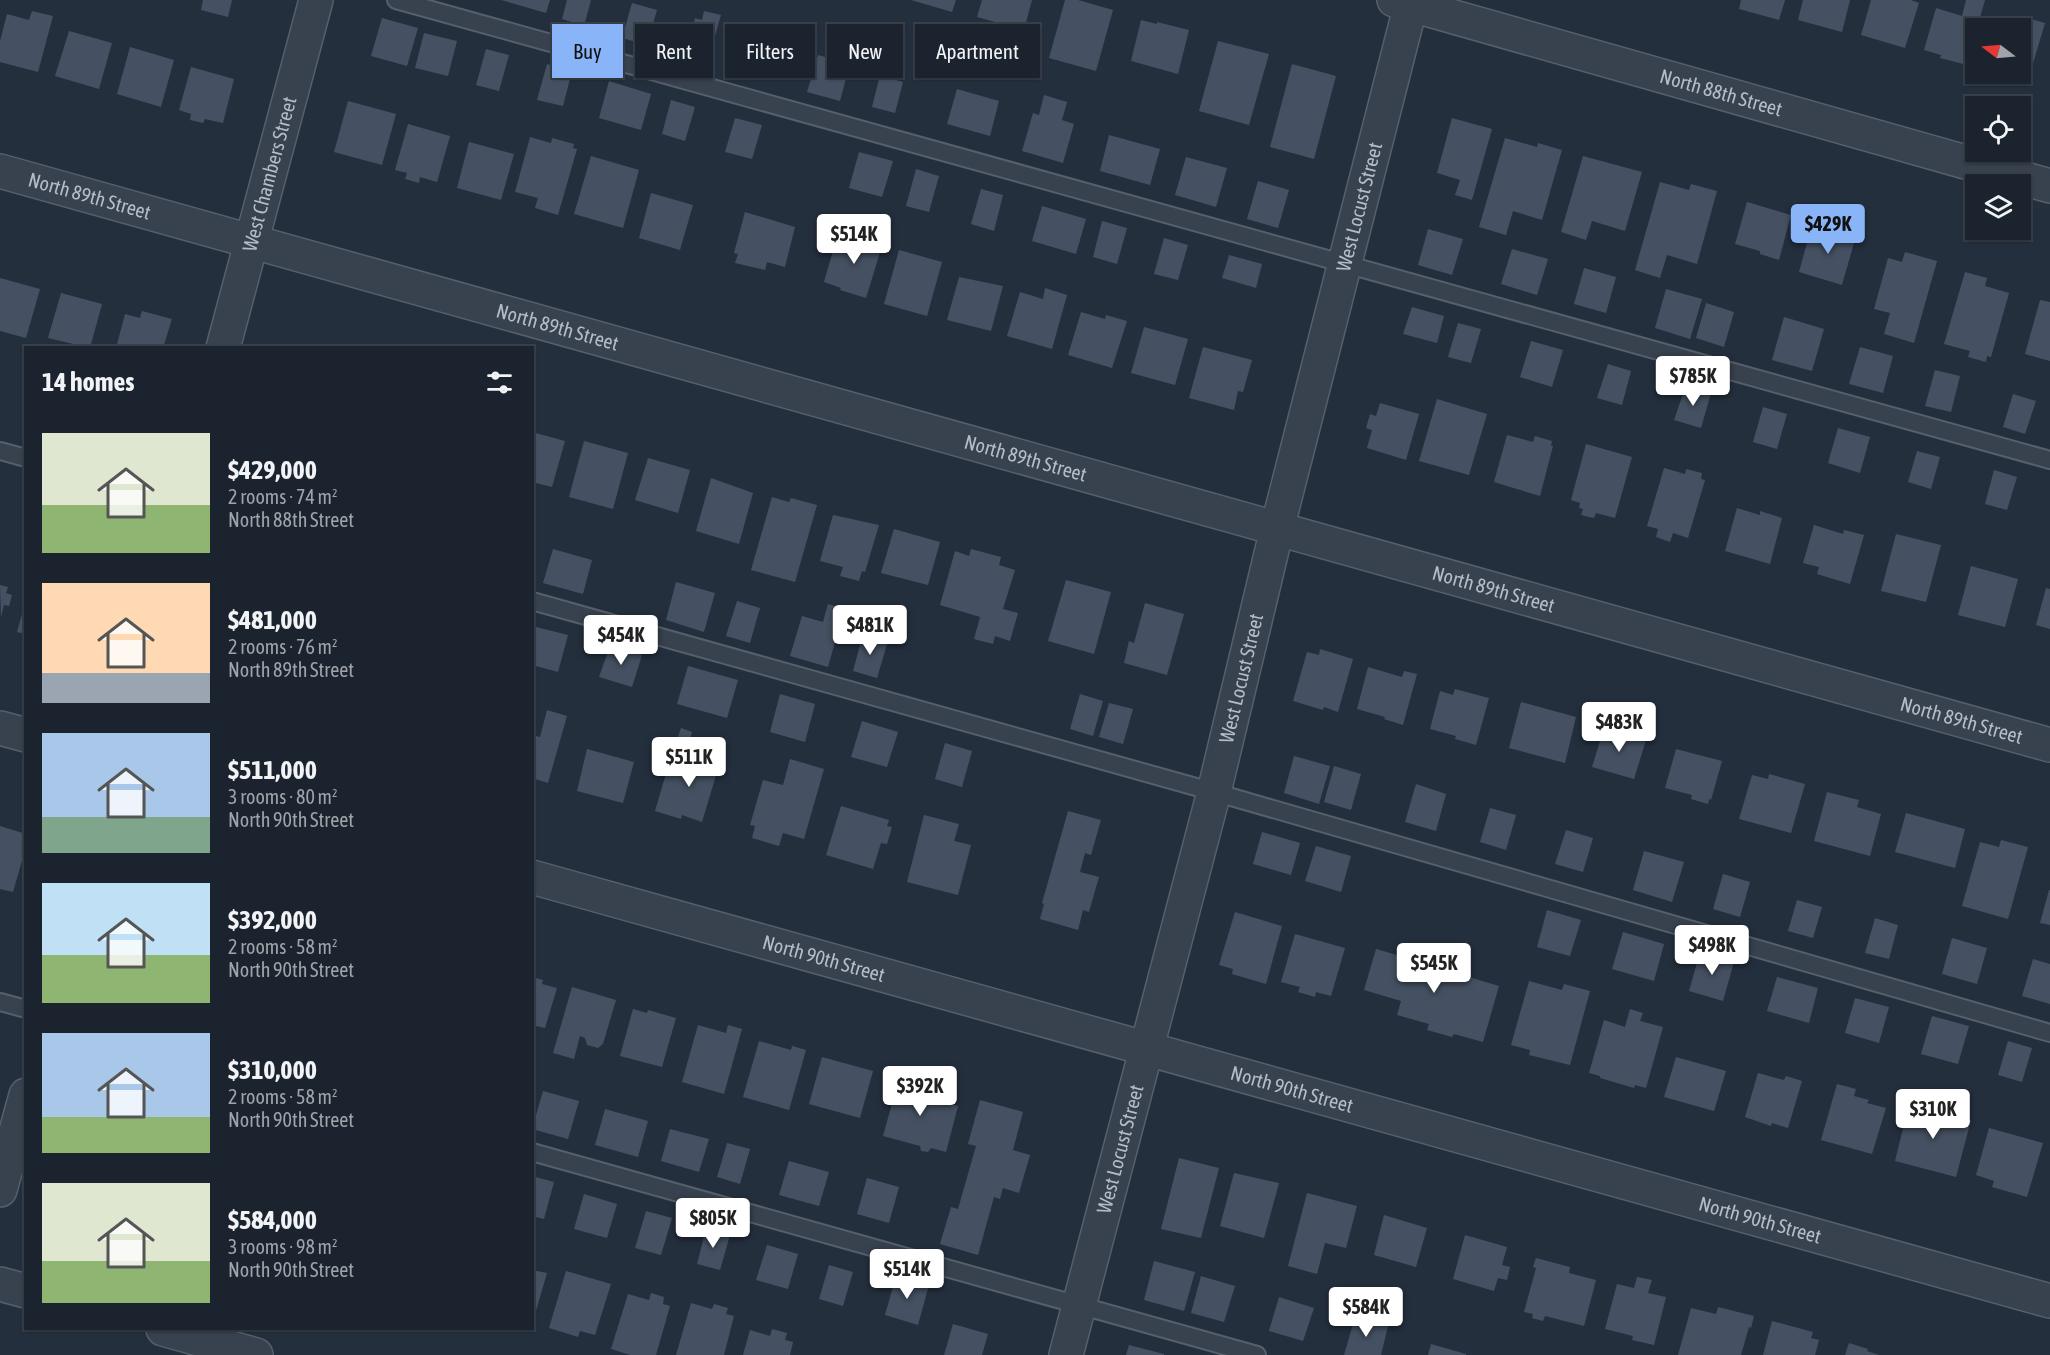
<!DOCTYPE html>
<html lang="en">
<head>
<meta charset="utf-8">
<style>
	:root { --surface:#1b232e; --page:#282f3a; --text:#f1f3f6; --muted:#a0a4aa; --line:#39404a; --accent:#8ab4f8 }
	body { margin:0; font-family:"Asap Condensed",sans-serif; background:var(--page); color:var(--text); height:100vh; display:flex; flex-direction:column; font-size:22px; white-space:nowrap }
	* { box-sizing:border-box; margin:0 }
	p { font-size:20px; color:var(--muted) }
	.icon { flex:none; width:33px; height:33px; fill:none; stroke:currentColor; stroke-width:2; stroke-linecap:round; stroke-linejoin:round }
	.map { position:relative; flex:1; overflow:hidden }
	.sheet { position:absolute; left:24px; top:346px; width:510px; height:984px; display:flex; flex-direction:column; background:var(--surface); border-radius:0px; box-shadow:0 2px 4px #0004,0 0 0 2px var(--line) }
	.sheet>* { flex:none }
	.banner { position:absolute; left:552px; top:24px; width:570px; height:54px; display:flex; gap:12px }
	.needle { width:39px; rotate:286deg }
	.controls { position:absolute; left:1965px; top:18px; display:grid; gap:12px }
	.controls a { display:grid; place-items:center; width:66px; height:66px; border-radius:0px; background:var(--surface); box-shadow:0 2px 4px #0004,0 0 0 2px var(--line); font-size:30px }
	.price { position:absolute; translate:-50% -51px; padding:0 14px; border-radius:6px; background:#fff; color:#222; font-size:20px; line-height:39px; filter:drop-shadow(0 2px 3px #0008) }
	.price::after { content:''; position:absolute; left:50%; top:36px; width:18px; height:14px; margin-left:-9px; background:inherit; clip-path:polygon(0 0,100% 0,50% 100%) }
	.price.selected { background:var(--accent); color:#111 }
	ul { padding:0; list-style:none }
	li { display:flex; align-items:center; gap:18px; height:150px; padding:0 18px }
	li span { display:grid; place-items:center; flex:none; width:168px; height:120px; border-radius:0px; color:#555 }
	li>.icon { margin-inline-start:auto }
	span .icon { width:72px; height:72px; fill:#fffc; stroke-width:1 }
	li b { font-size:26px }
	h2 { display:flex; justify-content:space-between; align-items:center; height:72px; padding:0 18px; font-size:26px }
	.chip { padding:0 21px; border-radius:0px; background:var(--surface); box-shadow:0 2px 4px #0004,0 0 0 2px var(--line); font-size:21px; line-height:54px }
	.chip.selected { background:var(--accent); color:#111 }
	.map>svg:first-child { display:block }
</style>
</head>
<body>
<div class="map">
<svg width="2050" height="1355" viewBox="0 0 2050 1355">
	<rect width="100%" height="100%" fill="#242f3e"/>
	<!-- building -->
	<path fill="#455162" d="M203,0H232L228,17L201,10Z
		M501,0H550L546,13Z
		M567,0H591L584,26L562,19Z
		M911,0H956L952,12Z
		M982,0H1032L1024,30L977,17Z
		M1065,0H1078L1113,10L1096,71L1049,58Z
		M1741,0H1785L1779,20L1739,9Z
		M1803,0H1850L1842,32L1798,20Z
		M1871,0H1911L1919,3L1905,48L1861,35Z
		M1966,0H1985L1977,28H1976L1967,65L1940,58L1941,55L1924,50L1936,8L1962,16Z
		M632,3L657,10L647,45L622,38Z
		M32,11L53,16L38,72L0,62V41L7,14L29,20Z
		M704,11L721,15L708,60L685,55L695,18L702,20Z
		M2024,17L2045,23L2027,84L1991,74H2020V28Z
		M382,18L418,28L407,66L371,56Z
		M1141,20L1157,24V22L1189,30L1178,74L1131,61Z
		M69,31L112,43L99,89L55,76Z
		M424,33L457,41L448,76L415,68Z
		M758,39L784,47L775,80L748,73Z
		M1218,41L1269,54L1249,125L1199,111Z
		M130,47L174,60L161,107L117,94Z
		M486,49L509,55L499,91L476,85Z
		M818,55L850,64L840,101L807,92Z
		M882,61L900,66L897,78L879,72Z
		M547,64L572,71L563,106L537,100Z
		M1292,64L1336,76L1314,159L1270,147Z
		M191,67L234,79L223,123L205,119L203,123L190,120L191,114L179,110Z
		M880,75L903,82L895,113L872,107Z
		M609,81L651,94L641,130L599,118Z
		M957,89L999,101L990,136L947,124Z
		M1044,95L1067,102L1062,120L1074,124L1063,163L1022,151L1033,113L1039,115Z
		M671,100L695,107L685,141L662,134Z
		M348,101L396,114L382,165L334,152Z
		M735,118L762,125L752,159L725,152Z
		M1452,118L1492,129L1472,200L1455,195L1460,180L1437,173Z
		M408,124L450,136L437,182L420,177L419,183L405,179L407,173L395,170Z
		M1109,135L1160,149L1150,185L1100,171Z
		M530,137L551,143L552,138L574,144L573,148L577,149L558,215L535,208L538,198L515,192Z
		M1505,138L1537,147L1538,143L1562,150L1542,220L1513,211L1506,235L1479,227Z
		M469,142L514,154L501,200L457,188Z
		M859,152L893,161L882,197L849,188Z
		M591,156L639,170L623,228L574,214Z
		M1583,156L1642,172L1625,231L1592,221L1586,240L1561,232Z
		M1186,157L1227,168L1216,207L1175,195Z
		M916,169L939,176L929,212L906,206Z
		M1258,181L1289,190L1278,228L1247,219Z
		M1660,182L1689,190L1691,184L1717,191L1697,264L1667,255L1660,278L1635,270Z
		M981,189L1003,195L994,231L971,224Z
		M651,193L693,205L680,250L639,238Z
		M1747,202L1791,215L1779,260L1760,254V251L1735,244Z
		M1042,206L1086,219L1076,254L1032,241Z
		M745,212L795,227L785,267L767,262L765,270L735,263L738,254L734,253Z
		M1102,221L1127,228L1117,264L1093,257Z
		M1811,228L1829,233L1831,229L1856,236L1842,285L1799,272Z
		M1428,229L1463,239L1452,275L1418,265Z
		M863,234L880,239L878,248L881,249L866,298L840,290L841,288L824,282L837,237L860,243Z
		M1164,238L1188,245L1178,280L1154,274Z
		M1512,249L1548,259L1537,295L1501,284Z
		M899,250L942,262L927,316L884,304Z
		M1905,252L1937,261L1914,343L1884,334L1890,313L1874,309L1888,258L1902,262Z
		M1229,255L1262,264L1256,288L1222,278Z
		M1584,268L1616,277L1606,313L1574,304Z
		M1965,272L1987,278L1985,286L2009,293L1991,357L1987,356L1986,362L1968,357L1970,351L1944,344Z
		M959,277L1003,286L991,331L947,320Z
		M0,278L40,289L26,338L0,331Z
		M1045,288L1067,295L1052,349L1007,336L1020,292L1043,299Z
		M1666,289L1702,299L1690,339L1655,328Z
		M61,293L102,304L90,348L48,338Z
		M2040,300L2050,302V361L2025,354Z
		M1706,303L1734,312L1724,347L1696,338Z
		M1412,307L1444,316L1437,343L1403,334Z
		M142,311L172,319L163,348H116L125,314L140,318Z
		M1081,312L1105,319L1106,315L1127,321L1112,368L1068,355Z
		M1784,317L1824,329L1812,371L1772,360Z
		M1458,323L1481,329L1471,363L1448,357Z
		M1144,327L1188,339L1175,385L1131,373Z
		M1531,341L1563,350L1552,387L1520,377Z
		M1203,347L1252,360L1243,392L1238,391L1234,410L1189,398Z
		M1860,347L1893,356L1883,393L1849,384Z
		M1608,364L1631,371L1622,405L1597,398Z
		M1935,370L1960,376L1951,412L1925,406Z
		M1686,385L1711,393L1701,428L1674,420Z
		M2013,394L2036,401L2025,434L2003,427Z
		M1437,399L1487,414L1469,475L1419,461Z
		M1380,403L1419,414L1406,460L1367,448L1372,430L1366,428L1370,414L1376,416Z
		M1763,407L1787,414L1777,449L1753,442Z
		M1838,428L1870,437L1860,473L1828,463Z
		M532,432L565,441L552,487L532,482Z
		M1507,435L1533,442L1535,436L1552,441L1551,446H1553L1540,496L1494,482Z
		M584,441L628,453L613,509L569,497Z
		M1586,444L1632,457L1615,518L1596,513L1594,518L1581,515L1583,509L1579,508L1580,503L1571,500Z
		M1917,451L1940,457L1931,489L1908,482Z
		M648,458L690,470L678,513L635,500Z
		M1664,468L1685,474L1686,469L1702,473L1701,479L1705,480L1688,538L1673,533L1670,542L1656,537L1658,529L1647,526Z
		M1994,470L2017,477L2007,510L1985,504Z
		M711,478L753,493L739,544L696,531Z
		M772,497L789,502L791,498L817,505L795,582L751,570Z
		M1737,508L1760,515V511L1782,518L1770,564L1725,551Z
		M833,515L879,525L865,572L862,571L859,581L840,576L843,567L820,561Z
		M1814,525L1843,534L1844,530L1864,535L1850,584L1817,574L1819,567L1803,563Z
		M894,529L940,542L928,585L881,573Z
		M1896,534L1941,545L1926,602L1881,591Z
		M553,549L592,560L583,594L543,583Z
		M971,549L1001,557L999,565L1015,570L1003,609L1018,613L1010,641L995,636L993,644L974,639L980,617L940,605L955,551L969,556Z
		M1971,566L2018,579L2005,627L1958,615Z
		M1066,580L1111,592L1094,654L1048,641Z
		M676,582L715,593L704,632L666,620Z
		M0,585L8,587L6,593L12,595L9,606L4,605L1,617Z
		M2046,588L2050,589V629L2036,625Z
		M737,601L760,608L750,643L726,636Z
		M25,603H26V634L17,632Z
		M1145,603L1184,614L1167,675L1124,663L1129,641L1134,643Z
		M828,604L848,610L842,629L839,628L828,667L790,656L802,616L823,622Z
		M532,626L568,635L558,672L532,665Z
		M863,634L888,641L877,678L853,671Z
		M610,646L642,655L632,687L599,677Z
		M1320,649L1353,659L1338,712L1324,707L1323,710L1293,701L1307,652L1319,655Z
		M688,666L738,680L727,718L677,704Z
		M1368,667L1402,677L1404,671L1417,674L1403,725L1384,719L1385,717L1357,709Z
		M1455,689L1489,698L1476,745L1455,739L1456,736L1430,729L1440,691L1453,695Z
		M780,694L815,704L805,742L770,732Z
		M1080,694L1103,701L1093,736L1070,729Z
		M1521,702L1576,717L1565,763L1509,748Z
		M1109,703L1133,709L1123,744L1099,737Z
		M547,710L567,716L548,783L532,778V735L540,737Z
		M862,721L898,732L887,767L851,757Z
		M681,728L692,732L689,744L677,740Z
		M1604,728L1646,740L1634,779L1592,767Z
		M945,743L972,751L962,787L935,779Z
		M587,749L634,762L623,803L577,791Z
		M1676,749L1722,761L1711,800L1709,799L1708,804L1691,799L1692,795L1665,788Z
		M692,750L721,759L702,822L682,815L681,819L655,811L667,770L684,775Z
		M1294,756L1330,766L1319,804L1284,793Z
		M790,759L824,769L804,839L783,833L779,846L752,838L755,826L750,825L763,780L783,785Z
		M1334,766L1361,774L1351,810L1324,802Z
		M1769,774L1805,784L1791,833L1739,819L1752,775L1768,779Z
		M1416,784L1446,794L1436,831L1405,822Z
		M1827,792L1859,800L1857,807L1881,814L1870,856L1814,841Z
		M841,806L889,820L887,826L892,827L887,844L881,843L873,869L826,855Z
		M1490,808L1516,815L1506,850L1480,842Z
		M1068,811L1101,820L1091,855L1085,853L1080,872L1099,877L1089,912L1083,910L1078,930L1040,919L1044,904L1042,903Z
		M1906,813L1965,829L1955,868L1895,852Z
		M924,815L959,824L954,841L971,845L958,895L907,882Z
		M0,826L26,834V847L13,892L0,889Z
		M1566,830L1593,838L1583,872L1555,864Z
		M1262,832L1300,843L1291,875L1253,864Z
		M2001,840L2028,847L2008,919L1962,906L1980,842L1999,847Z
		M1316,846L1351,856L1341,892L1305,881Z
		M1644,851L1684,862L1672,902L1633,890Z
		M1723,874L1750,882L1740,917L1713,909Z
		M2049,890H2050V925L2040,923Z
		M1797,900L1822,907L1813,938L1788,931Z
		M1547,910L1581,920L1570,956L1537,947Z
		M1235,912L1282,926L1266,984L1232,974L1233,969L1219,965Z
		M1875,918L1898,925L1889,959L1865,953Z
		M1623,932L1664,944L1654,981L1612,969Z
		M1295,934L1345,948L1331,996L1316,992L1315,997L1298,992L1300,987L1281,982Z
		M1952,938L1987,948L1977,984L1942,974Z
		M1376,949L1408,958L1410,951L1434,959L1432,966L1499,986L1483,1042L1454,1034L1452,1037L1427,1030L1429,1024L1397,1015L1401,1001L1364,990Z
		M1700,952L1734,962L1723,1001L1689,991Z
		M2033,959L2050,964V1004L2022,996Z
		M532,977L543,980L542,984L557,988L545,1028L532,1025Z
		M1777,977L1818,988L1809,1023L1767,1011Z
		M1529,981L1562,990L1564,984L1590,991L1570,1065L1529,1055L1530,1050L1511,1045Z
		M572,987L616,1000L603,1044L598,1048L587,1045L585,1038L580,1036L574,1059L553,1053Z
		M1855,998L1889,1007L1879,1043L1845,1033Z
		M633,1009L647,1013L648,1010L676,1018L662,1067L620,1056Z
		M1630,1009L1643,1013L1640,1021L1663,1027L1646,1088L1635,1085L1634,1088L1600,1078V1076L1589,1073L1604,1020L1625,1027Z
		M1932,1016L1969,1026L1958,1064L1921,1054Z
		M698,1025L726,1033L728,1025L742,1029L724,1094L682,1082Z
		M759,1041L791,1050L792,1046L806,1050L789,1110L743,1097Z
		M2008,1041L2032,1048L2022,1082L1998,1075Z
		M822,1057L873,1071L860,1118L809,1104Z
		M1676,1057L1726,1071L1714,1111L1664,1097Z
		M1758,1073L1784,1080L1786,1076L1802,1081L1788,1128L1772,1123L1771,1126L1745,1117Z
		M899,1078L934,1088L931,1099L958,1106L946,1152L931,1148L928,1152L921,1151L920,1146L883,1136Z
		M1837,1084L1856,1089L1854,1096L1869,1100L1867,1103L1886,1108L1872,1154L1821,1140Z
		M543,1091L579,1101L568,1139L532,1129Z
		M980,1100L1023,1112L1013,1150L1030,1155L1019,1193L1003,1188L1000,1199L994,1197L978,1255L940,1244L951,1207L958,1209L976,1146L968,1144Z
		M1909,1104L1971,1120L1956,1177L1895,1161Z
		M605,1109L648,1121L638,1157L595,1145Z
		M1989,1128L2043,1143L2027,1197L1992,1187L1994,1181L1976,1175Z
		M670,1129L709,1139L699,1172L661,1161Z
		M727,1143L750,1149L740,1184L717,1177Z
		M1179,1158L1219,1168L1201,1238L1161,1229Z
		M789,1161L829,1172L819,1206L779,1195Z
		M1234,1173L1279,1183L1264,1238L1220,1226Z
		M532,1176L554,1182L544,1219L532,1216Z
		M867,1178L899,1187L889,1223L857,1214Z
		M1307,1193L1357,1206L1346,1248L1325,1243L1317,1274L1288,1266Z
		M584,1194L617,1204L607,1238L574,1229Z
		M646,1211L672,1218L661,1255L635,1248Z
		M1384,1215L1427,1228L1416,1267L1374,1255Z
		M706,1229L730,1235L720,1270L697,1264Z
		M1465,1235L1507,1247L1502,1265L1510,1267L1507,1280L1498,1278L1494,1291L1453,1279Z
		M767,1245L798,1254L788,1289L756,1280Z
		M1536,1258L1570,1267L1569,1273L1596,1280L1584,1326L1545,1316L1543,1321L1532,1318L1533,1314L1524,1312L1536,1268L1533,1267Z
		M1154,1261L1195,1272L1184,1311L1144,1300Z
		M829,1265L853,1272L843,1306L819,1299Z
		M532,1270L547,1273L533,1321H532Z
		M566,1271L611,1284L595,1335L580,1331L578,1337L549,1328Z
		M896,1276L929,1285L918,1325L885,1315Z
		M1201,1276L1235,1286L1224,1322L1191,1313Z
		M1637,1277L1652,1280L1648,1293L1666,1297L1654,1345L1632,1340L1633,1336L1605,1329L1617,1284L1634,1288Z
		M651,1293L664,1297L663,1304L670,1306L656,1355H630L611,1349L628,1294L649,1300Z
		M1279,1297L1314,1308L1303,1341L1269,1331Z
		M691,1303L712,1309L714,1304L728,1308L726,1314L734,1316L724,1355H676Z
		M1718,1307L1754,1316L1751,1328L1749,1327L1741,1355H1678L1691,1308L1716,1314Z
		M1355,1317L1388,1326L1381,1355H1344Z
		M1772,1321L1813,1332L1811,1338L1819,1340L1815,1355H1763Z
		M953,1324L988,1334L982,1355H944Z
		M772,1329L787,1333L785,1340L793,1342L790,1355H743L750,1330L770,1336Z
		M1849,1343L1868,1349L1867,1351L1879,1355H1845Z
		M1431,1344L1466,1354V1355H1428Z
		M1129,1345L1164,1354V1355H1126Z"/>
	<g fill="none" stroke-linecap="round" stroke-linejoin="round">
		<!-- lane casing -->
		<g stroke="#565f6c" stroke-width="20">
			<path id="lane" d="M396,0L2050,460
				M0,451L26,458
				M532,601L1214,792L2050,1033
				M0,1002L26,1009
				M532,1152L1257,1355"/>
		</g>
		<!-- street casing -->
		<g stroke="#565f6c" stroke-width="36">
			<g id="street">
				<path id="s1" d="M1394,0L2050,186"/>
				<path id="s2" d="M0,171L2050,745"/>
				<path id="s3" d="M223,348L316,0"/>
				<path d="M0,728L26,735"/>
				<path id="s4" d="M532,877L2050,1301"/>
				<path d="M0,1190L26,1095"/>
				<path d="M0,1284L26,1291"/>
				<path d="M163,1329L256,1355"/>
				<path id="s5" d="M1066,1355L1214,792L1277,529L1412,0"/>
			</g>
		</g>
		<!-- lane -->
		<use href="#lane" stroke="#38414e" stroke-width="16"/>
		<!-- street -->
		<use href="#street" stroke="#38414e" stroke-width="33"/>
	</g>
	<g text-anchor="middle" stroke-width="4.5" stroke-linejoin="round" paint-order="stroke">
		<!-- street labels -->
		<g font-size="20" fill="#b4bcc9" stroke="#1d2633">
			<text dy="7" stroke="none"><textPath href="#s1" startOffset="340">North 88th Street</textPath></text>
			<text dy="7" stroke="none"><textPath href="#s3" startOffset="180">West Chambers Street</textPath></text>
			<text dy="7" stroke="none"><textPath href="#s2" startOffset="93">North 89th Street</textPath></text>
			<text dy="7" stroke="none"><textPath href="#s5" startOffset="1185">West Locust Street</textPath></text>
			<text dy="7" stroke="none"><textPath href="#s2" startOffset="579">North 89th Street</textPath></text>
			<text dy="7" stroke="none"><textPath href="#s2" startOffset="1065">North 89th Street</textPath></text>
			<text dy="7" stroke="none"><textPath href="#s2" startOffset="1551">North 89th Street</textPath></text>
			<text dy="7" stroke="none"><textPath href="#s5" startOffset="699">West Locust Street</textPath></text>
			<text dy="7" stroke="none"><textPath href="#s2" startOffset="2037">North 89th Street</textPath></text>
			<text dy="7" stroke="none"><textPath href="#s4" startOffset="303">North 90th Street</textPath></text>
			<text dy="7" stroke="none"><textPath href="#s4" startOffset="789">North 90th Street</textPath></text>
			<text dy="7" stroke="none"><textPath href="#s5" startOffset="213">West Locust Street</textPath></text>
			<text dy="7" stroke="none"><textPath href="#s4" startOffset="1275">North 90th Street</textPath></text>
		</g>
	</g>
</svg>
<div class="controls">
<a><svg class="needle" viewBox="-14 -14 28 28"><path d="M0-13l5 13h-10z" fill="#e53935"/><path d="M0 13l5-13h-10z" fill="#a0a4aa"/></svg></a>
<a><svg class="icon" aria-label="locate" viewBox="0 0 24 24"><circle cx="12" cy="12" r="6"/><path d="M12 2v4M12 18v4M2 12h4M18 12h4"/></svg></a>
<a><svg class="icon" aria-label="layers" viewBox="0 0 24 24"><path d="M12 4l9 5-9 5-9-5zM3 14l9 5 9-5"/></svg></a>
</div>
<b class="price selected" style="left:1828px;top:255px">$429K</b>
<b class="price" style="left:854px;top:265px">$514K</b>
<b class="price" style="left:1693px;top:407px">$785K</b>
<b class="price" style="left:870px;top:656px">$481K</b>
<b class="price" style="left:621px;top:666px">$454K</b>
<b class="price" style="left:1619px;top:753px">$483K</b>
<b class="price" style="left:689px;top:788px">$511K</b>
<b class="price" style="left:1712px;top:976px">$498K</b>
<b class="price" style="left:1434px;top:994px">$545K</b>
<b class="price" style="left:920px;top:1117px">$392K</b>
<b class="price" style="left:1933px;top:1140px">$310K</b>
<b class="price" style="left:713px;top:1249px">$805K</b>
<b class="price" style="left:907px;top:1300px">$514K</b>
<b class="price" style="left:1366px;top:1338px">$584K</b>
<div class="banner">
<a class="chip selected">Buy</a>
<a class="chip">Rent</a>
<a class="chip">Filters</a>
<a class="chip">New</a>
<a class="chip">Apartment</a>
</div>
<section class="sheet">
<h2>14 homes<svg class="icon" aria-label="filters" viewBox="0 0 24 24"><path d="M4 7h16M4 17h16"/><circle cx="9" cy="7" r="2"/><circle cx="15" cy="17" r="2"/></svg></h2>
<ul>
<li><span style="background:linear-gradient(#dfe7d0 60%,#8fb573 0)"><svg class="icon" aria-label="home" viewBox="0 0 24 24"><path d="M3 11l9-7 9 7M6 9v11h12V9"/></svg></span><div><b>$429,000</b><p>2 rooms · 74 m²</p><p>North 88th Street</p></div></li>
<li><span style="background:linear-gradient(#ffd9b3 75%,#9aa5b1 0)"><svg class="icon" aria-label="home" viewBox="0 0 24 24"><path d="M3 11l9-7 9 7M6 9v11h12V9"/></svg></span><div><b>$481,000</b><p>2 rooms · 76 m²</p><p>North 89th Street</p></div></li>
<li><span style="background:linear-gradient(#a9c7e8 70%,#7fa58c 0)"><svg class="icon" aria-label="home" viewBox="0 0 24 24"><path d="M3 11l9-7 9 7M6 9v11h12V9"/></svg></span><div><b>$511,000</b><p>3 rooms · 80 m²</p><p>North 90th Street</p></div></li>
<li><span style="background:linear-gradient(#bfe0f5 60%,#8fb573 0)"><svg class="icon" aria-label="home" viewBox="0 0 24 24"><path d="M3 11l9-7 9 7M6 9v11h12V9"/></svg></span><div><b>$392,000</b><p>2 rooms · 58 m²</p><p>North 90th Street</p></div></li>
<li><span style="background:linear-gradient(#a9c7e8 70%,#8fb573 0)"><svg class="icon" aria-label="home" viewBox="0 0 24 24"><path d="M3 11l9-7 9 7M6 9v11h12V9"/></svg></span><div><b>$310,000</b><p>2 rooms · 58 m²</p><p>North 90th Street</p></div></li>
<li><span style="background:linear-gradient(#dfe7d0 65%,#8fb573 0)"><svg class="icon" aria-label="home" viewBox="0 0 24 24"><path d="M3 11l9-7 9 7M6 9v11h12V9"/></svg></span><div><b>$584,000</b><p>3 rooms · 98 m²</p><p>North 90th Street</p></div></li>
</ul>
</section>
</div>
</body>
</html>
